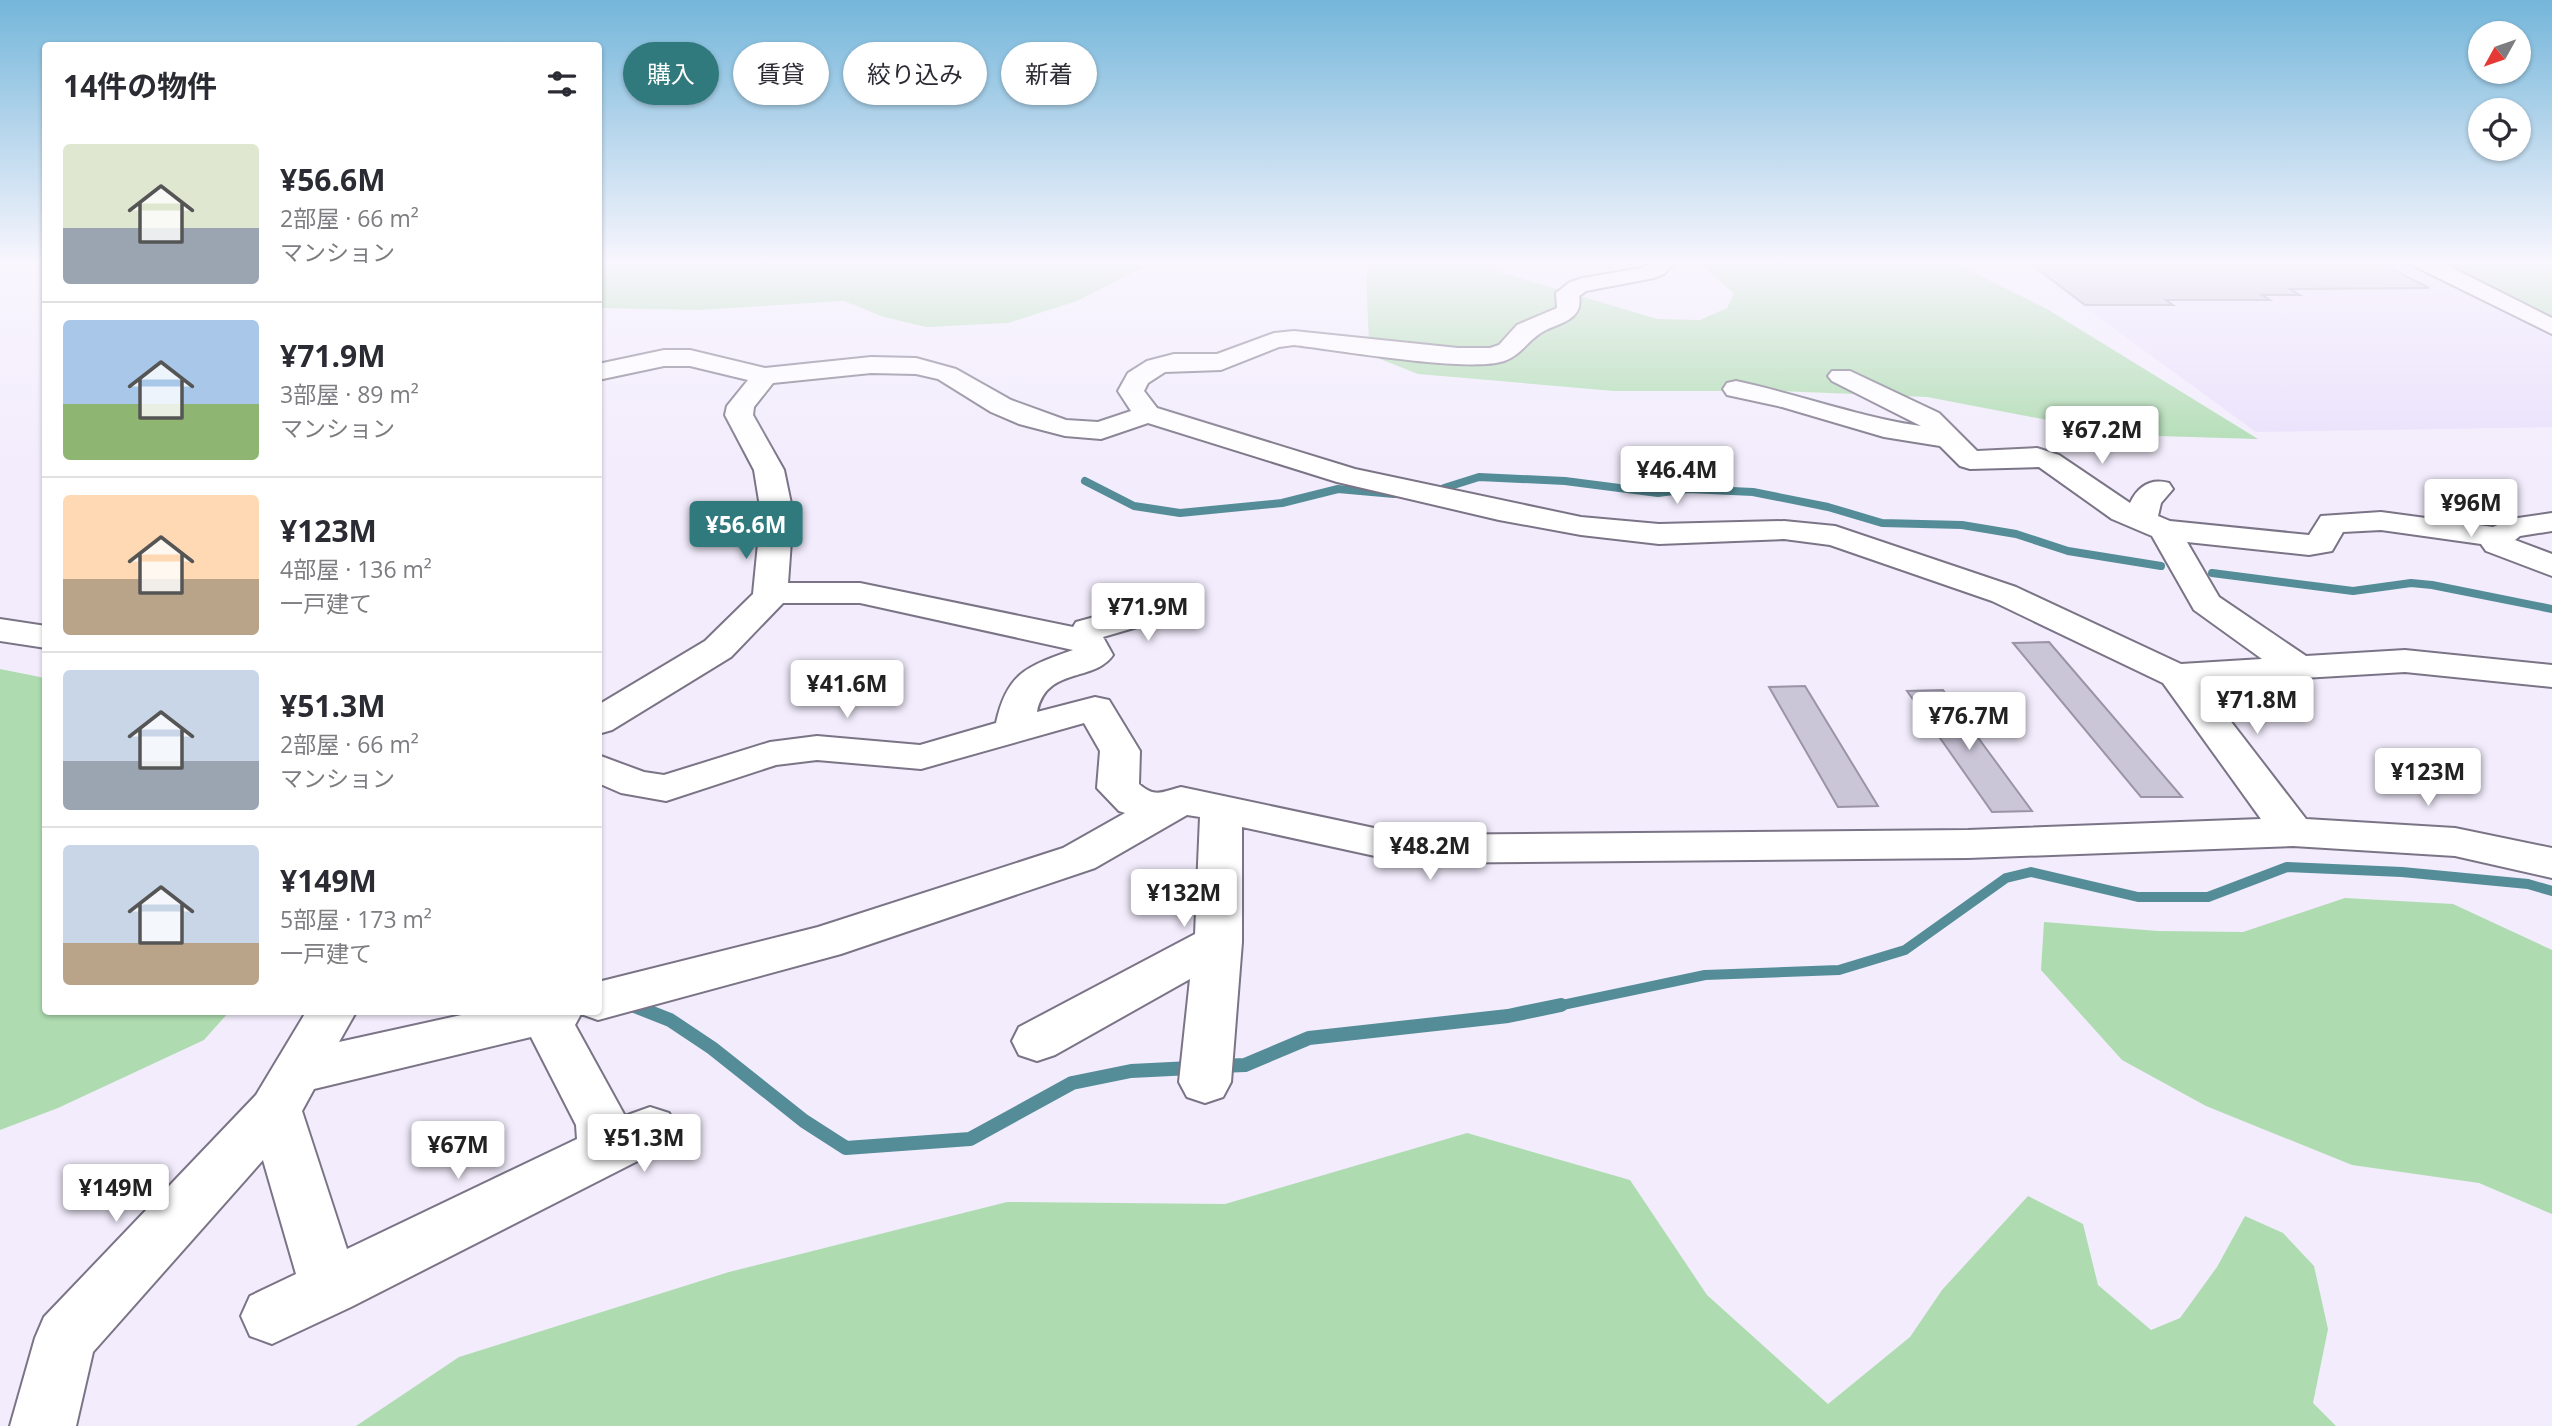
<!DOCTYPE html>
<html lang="ja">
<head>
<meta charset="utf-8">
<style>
	:root { --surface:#fff; --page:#f2f2f3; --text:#2b2b33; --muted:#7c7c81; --line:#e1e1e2; --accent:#30797d }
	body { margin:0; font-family:"Open Sans","Noto Sans JP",sans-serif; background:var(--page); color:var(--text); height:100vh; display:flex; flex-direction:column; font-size:26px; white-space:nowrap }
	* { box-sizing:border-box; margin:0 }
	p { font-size:23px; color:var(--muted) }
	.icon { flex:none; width:38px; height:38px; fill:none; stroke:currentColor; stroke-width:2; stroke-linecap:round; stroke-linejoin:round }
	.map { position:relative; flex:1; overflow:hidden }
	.panel { position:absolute; left:42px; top:42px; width:560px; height:973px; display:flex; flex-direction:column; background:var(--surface); border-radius:7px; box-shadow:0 2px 5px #0004 }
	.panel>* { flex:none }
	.guide { position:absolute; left:623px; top:42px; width:665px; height:63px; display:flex; gap:14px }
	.needle { width:46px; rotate:230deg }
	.tools { position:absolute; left:2468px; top:21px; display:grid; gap:14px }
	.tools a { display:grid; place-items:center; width:63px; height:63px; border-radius:50%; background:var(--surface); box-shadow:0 2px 5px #0004; font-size:35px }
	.price { position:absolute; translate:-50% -60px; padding:0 16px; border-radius:7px; background:#fff; color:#222; font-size:23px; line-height:46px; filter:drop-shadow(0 2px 4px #0008) }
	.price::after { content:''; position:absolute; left:50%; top:42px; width:21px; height:16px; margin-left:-10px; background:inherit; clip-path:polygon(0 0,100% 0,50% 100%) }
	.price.selected { background:var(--accent); color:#fff }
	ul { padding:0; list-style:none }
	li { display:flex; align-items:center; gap:21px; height:175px; padding:0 21px }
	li+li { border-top:2px solid var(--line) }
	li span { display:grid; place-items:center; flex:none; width:196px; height:140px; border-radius:7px; color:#555 }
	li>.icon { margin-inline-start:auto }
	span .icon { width:84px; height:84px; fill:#fffc; stroke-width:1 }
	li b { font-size:30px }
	h2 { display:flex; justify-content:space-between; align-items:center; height:84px; padding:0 21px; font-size:30px }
	.pill { padding:0 24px; border-radius:32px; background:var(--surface); box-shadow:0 2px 5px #0004; font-size:24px; line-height:63px }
	.pill.selected { background:var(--accent); color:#fff }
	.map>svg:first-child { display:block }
</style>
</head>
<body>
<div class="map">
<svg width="2552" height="1426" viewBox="0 0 2552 1426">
	<rect width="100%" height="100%" fill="#f2ecfc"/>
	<!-- built -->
	<path fill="#e9e0fb" d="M2021,261H2411L2552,333V427L2256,432Z"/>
	<!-- green -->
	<path fill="#aedcb0" d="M599,261H1155L1077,301L1008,323L926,327L884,317L844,301L699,310L599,308Z
		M1371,261H1491L1497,271L1657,319L1700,320L1727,308L1734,294L1698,261H1951L2047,309L2258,439L2126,435L1927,397L1779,391H1614L1418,374L1380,359L1369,344L1366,275Z
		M2440,261H2552V318L2453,268Z
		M0,669L45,678L46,1012H229L204,1040L58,1108L0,1130Z
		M2345,898L2453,904L2552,950V1214L2479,1183L2352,1165L2206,1106L2122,1060L2041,970L2044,922L2158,931L2243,932Z
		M1467,1133L1630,1180L1707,1295L1828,1404L1910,1337L1942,1290L2028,1196L2083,1224L2098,1285L2151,1330L2180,1318L2217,1267L2245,1216L2283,1233L2314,1266L2328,1329L2313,1403L2336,1426H356L459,1357L729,1272L1007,1202L1225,1204Z"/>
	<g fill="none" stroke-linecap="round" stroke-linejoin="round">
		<!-- stream-far2 -->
		<path stroke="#548c97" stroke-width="8" d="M1085,481L1134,506L1180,513L1282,503L1338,489L1394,494
			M1444,488L1479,477L1565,481L1658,493L1688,489L1753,492L1828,507L1882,523L1962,525L2016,534L2068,551L2161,566
			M2212,573L2353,591L2411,583L2432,585L2552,609"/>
		<!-- stream-far1 -->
		<path stroke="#548c97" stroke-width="10" d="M630,1004L637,1007
			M1553,1007L1705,975L1839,970L1905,950L2006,878L2031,872L2138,897H2208L2287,867L2402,872L2528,884L2552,891"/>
		<!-- stream -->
		<path stroke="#548c97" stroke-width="14" d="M632,1005L670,1020L712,1048L804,1121L846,1148L970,1139L1072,1083L1131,1071L1191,1068
			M1220,1066L1245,1065L1309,1038L1508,1016L1561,1005"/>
	</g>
	<!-- building -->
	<path fill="#cbc5d8" stroke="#9a94a6" stroke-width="2" d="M2027,261H2376L2429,288L2290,289L2300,295H2262L2270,300H2166L2173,305H2085Z
		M2049,642L2182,797H2141L2013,643Z
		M1805,686L1878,806L1838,807L1769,687Z
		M1943,690L2032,811L1992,812L1907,691Z"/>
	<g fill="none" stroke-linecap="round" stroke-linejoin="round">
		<!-- minor casing -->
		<g stroke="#7a7486" stroke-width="4">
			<path id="minor" d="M1649,261H1671L1673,264L1664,274L1654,278L1586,291L1579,296C1583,318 1564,322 1546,330C1529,338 1522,355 1504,361C1469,373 1337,350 1294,345L1279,347L1221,370L1165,372L1148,383L1144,391L1157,408L1355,469L1581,517L1659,524L1784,521L1835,526L2016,587L2181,664L2262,659L2194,610L2152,536L2112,519L2039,467L1970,469L1960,466L1940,446L1884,437L1782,407L1727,395L1723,389L1727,383L1736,381C1798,394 1858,417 1921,426L1832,381L1828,376L1832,371H1850L1939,413L1977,451L2037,448L2059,455L2130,503C2138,486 2151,478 2169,483L2173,489L2161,503L2158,516L2170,521L2309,535L2321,516L2381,512L2493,527L2511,519L2552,513V531L2520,536L2515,540L2552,554V576L2486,551L2481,544L2381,530L2343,532L2332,551L2309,555L2187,542L2219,597L2306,656L2405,650L2552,665V687L2405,672L2202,684L2306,819L2455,828L2552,848V878L2455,856L2293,846L1968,858L1407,863L1242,827V942L1231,1082L1223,1097L1205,1103L1187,1097L1179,1082L1190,979L1055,1055L1037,1061L1019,1055L1012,1041L1019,1027L1195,934L1200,817L1187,815L1095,868L841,954L598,1020L581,1014L575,1025L625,1116L650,1107L669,1113L677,1129L669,1145L351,1307L272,1344L250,1336L241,1316L250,1296L296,1274L263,1160L93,1352L76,1426H10L35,1338L44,1317L256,1095L306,1012H356L339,1042L475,1012H598V982L818,927L1063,848L1125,813L1119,811L1097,788L1100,751L1084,723L921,769L817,760L776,765L666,801L621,793L598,783V755L644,772L664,775L770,742L817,736L920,745L996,723C1007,672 1028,666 1073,650L860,603H783L731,657L612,730L598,734V705L705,641L753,594L761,513L754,470L725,415L727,406L748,380L690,366H664L598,380V364L664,350H690L765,368L871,357L916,358L956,369L1011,400L1066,420L1098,422L1131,411L1118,391L1128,373L1147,361L1174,354H1217L1274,333L1294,331L1458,348H1490L1499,345L1517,325L1557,308L1556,293L1570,282L1583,278L1641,268L1648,265ZM871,373L916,374L938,379L991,412L1019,424L1065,436L1101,439L1148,423L1337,482L1499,520L1581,535L1659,544L1784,539L1830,545L1992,601L2163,683L2261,819L1968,830L1407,835L1181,787C1162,792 1155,798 1139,784L1140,751L1109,700L1095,697L1037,712C1046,666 1094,683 1113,655L1103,637L1192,611L1197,604L1192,597L1180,594L1168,597L1076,622L1073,627L860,583H788L793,513L784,470L753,415L754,407L773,383ZM531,1037L576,1125L577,1139L347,1249L302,1111L314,1089Z
				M2411,261H2439L2552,318V334L2414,266Z
				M0,619L46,626V648L0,641Z"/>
		</g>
		<!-- minor -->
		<use href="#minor" fill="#fff" fill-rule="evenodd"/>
	</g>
	<!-- sky -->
	<linearGradient id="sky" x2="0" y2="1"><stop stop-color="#74b6da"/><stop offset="0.57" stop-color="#f9f6fe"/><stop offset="1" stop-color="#f9f6fe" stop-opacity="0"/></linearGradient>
	<rect width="2552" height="461" fill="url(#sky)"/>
</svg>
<div class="tools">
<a><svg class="needle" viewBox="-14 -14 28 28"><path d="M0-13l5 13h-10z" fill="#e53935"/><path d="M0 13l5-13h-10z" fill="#7c7c81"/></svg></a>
<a><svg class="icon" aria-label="locate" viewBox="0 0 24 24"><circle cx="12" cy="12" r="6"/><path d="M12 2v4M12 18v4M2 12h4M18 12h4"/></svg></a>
</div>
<b class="price" style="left:2102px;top:466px">¥67.2M</b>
<b class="price" style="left:1677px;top:506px">¥46.4M</b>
<b class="price" style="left:2471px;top:539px">¥96M</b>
<b class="price selected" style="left:746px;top:561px">¥56.6M</b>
<b class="price" style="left:1148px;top:643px">¥71.9M</b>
<b class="price" style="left:847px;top:720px">¥41.6M</b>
<b class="price" style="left:2257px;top:736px">¥71.8M</b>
<b class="price" style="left:1969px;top:752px">¥76.7M</b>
<b class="price" style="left:2428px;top:808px">¥123M</b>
<b class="price" style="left:1430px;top:882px">¥48.2M</b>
<b class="price" style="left:1184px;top:929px">¥132M</b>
<b class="price" style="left:644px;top:1174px">¥51.3M</b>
<b class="price" style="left:458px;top:1181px">¥67M</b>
<b class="price" style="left:116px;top:1224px">¥149M</b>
<div class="guide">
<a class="pill selected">購入</a>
<a class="pill">賃貸</a>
<a class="pill">絞り込み</a>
<a class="pill">新着</a>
</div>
<section class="panel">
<h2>14件の物件<svg class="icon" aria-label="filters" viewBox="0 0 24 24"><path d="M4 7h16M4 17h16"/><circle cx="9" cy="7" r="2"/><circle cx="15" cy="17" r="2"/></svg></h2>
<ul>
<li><span style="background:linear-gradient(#dfe7d0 60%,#9aa5b1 0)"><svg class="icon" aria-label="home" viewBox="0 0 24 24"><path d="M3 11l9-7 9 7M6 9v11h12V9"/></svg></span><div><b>¥56.6M</b><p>2部屋 · 66 m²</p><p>マンション</p></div></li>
<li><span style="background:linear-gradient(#a9c7e8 60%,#8fb573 0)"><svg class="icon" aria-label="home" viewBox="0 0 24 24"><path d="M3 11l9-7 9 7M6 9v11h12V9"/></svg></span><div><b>¥71.9M</b><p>3部屋 · 89 m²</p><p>マンション</p></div></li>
<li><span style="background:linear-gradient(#ffd9b3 60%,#b9a48a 0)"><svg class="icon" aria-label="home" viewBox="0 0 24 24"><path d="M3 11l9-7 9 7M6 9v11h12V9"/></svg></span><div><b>¥123M</b><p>4部屋 · 136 m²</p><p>一戸建て</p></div></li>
<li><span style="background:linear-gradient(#c9d6e8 65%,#9aa5b1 0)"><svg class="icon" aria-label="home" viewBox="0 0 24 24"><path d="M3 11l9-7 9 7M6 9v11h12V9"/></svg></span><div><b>¥51.3M</b><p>2部屋 · 66 m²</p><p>マンション</p></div></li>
<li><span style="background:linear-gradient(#c9d6e8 70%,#b9a48a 0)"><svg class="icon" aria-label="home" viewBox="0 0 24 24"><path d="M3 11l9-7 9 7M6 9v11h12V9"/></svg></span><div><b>¥149M</b><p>5部屋 · 173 m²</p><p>一戸建て</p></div></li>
</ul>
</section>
</div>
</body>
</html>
